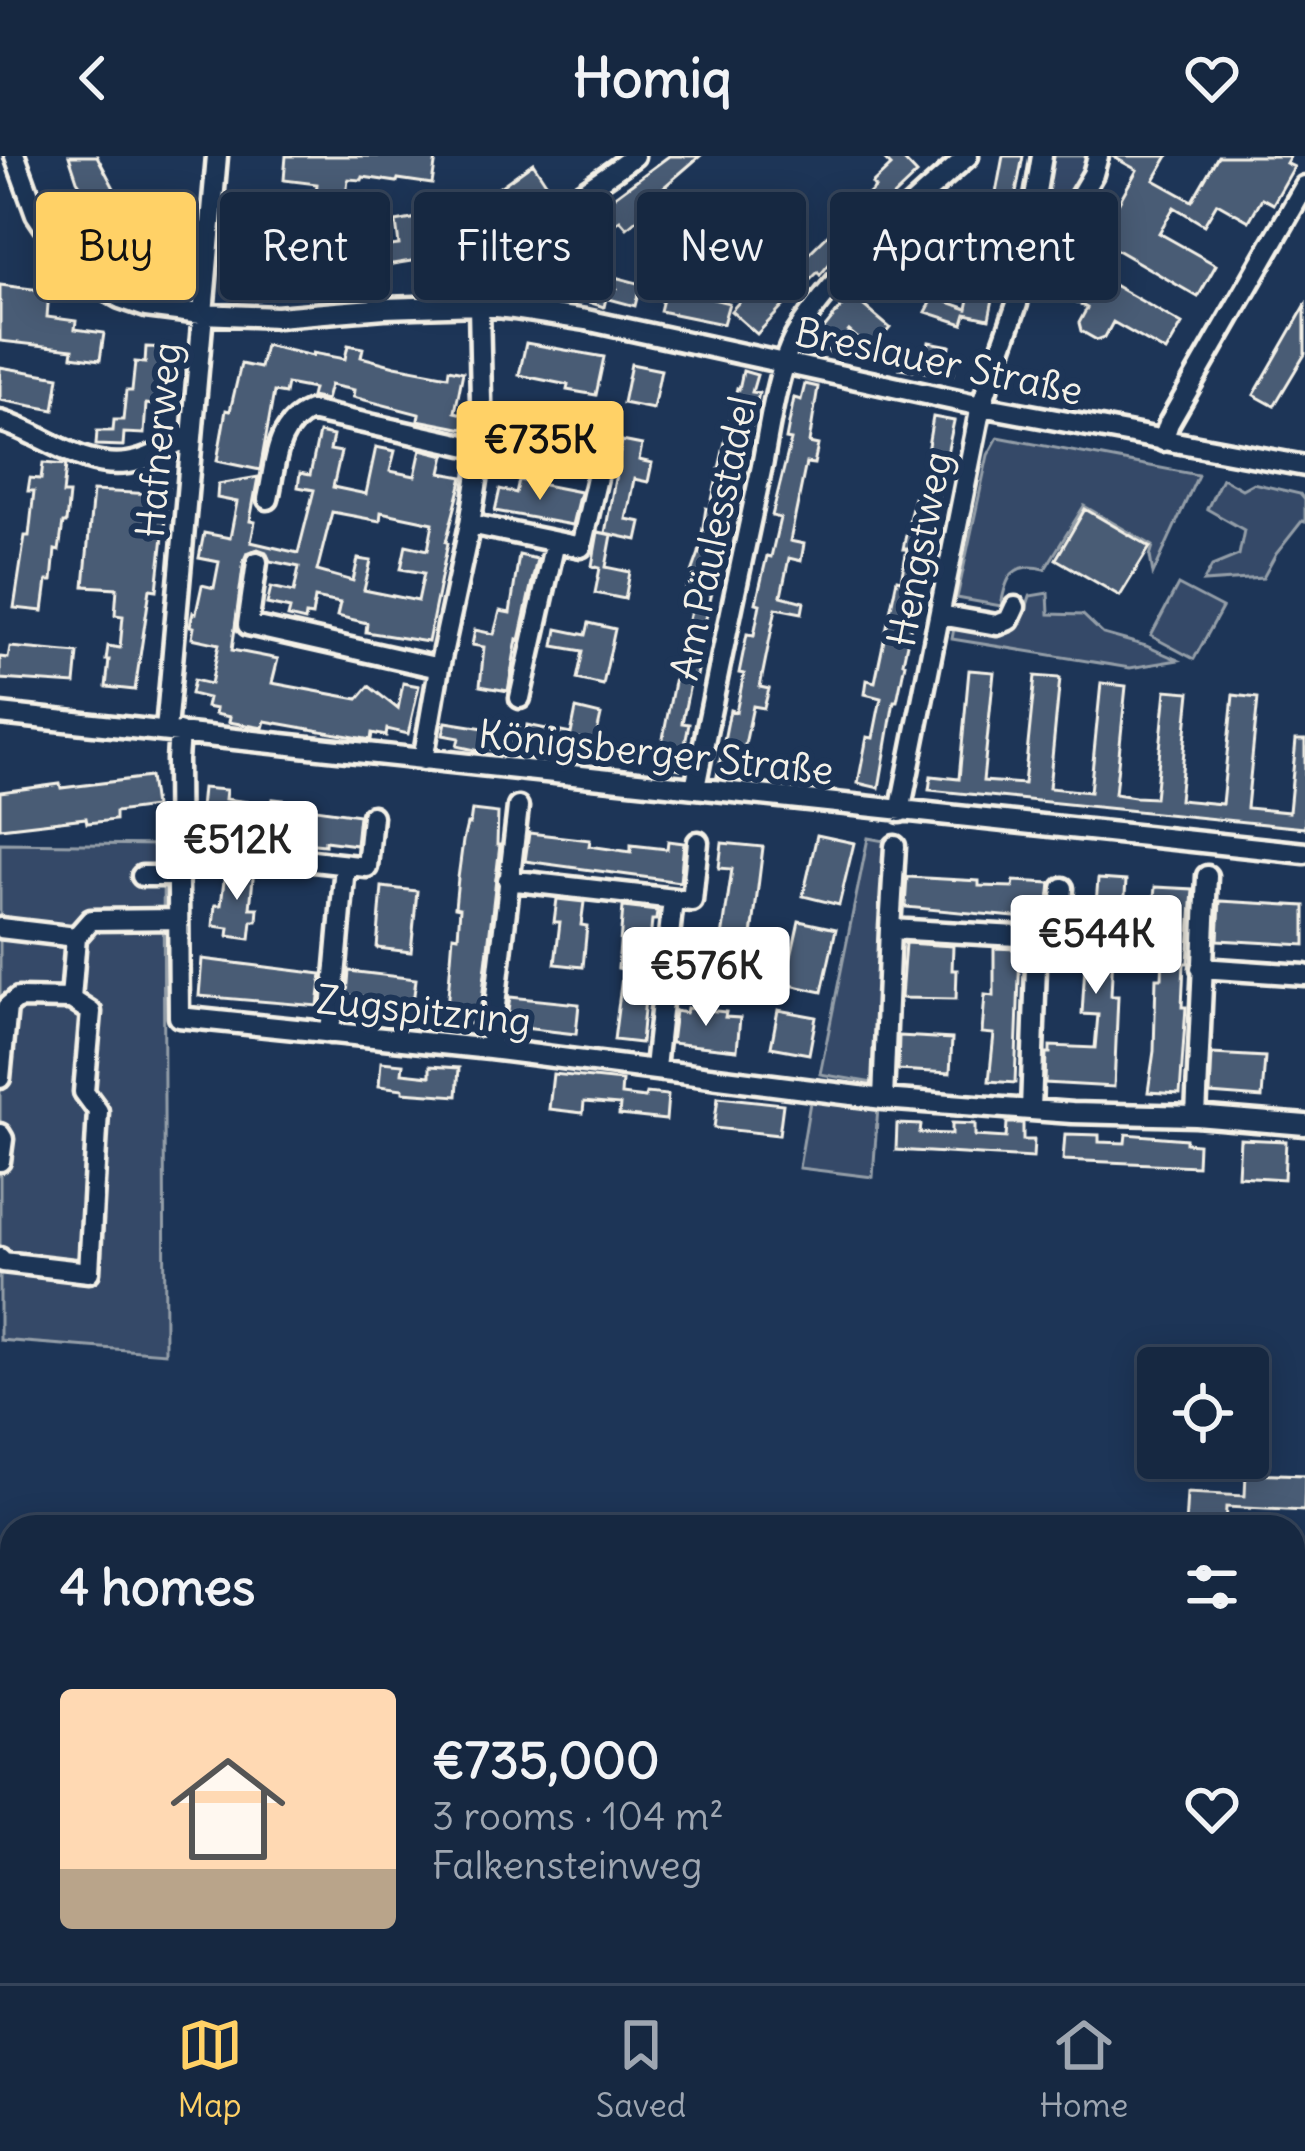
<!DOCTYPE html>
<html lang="en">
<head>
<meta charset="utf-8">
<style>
	:root { --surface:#162841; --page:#1f3048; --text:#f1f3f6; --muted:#9ea6b1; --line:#35445a; --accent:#ffd166 }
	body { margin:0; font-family:Delius,sans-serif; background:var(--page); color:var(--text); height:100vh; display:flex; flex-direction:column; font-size:45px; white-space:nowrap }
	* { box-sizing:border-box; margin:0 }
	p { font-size:39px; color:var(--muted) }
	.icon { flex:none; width:66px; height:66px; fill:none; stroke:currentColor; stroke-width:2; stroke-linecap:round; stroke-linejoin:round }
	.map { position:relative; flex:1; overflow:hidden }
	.side { position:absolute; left:0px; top:1359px; width:1305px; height:468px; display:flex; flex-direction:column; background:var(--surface); border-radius:36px 36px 0 0; box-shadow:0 6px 30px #0003,0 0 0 3px var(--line) }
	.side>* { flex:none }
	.hud { position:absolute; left:36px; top:36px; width:1233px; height:108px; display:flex; gap:24px }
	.tools { position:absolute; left:1137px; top:1191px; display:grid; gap:24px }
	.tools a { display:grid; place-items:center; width:132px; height:132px; border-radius:12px; background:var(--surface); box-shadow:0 6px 30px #0003,0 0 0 3px var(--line); font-size:60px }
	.price { position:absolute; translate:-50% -102px; padding:0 27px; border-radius:12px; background:#fff; color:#222; font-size:39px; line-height:78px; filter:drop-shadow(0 3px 6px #0008) }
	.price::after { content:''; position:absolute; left:50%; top:72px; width:36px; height:27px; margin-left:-18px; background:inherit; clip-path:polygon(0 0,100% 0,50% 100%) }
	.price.on { background:var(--accent); color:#111 }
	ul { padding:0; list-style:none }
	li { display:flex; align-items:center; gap:36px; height:300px; padding:0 60px }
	li span { display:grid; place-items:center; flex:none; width:336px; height:240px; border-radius:12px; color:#555 }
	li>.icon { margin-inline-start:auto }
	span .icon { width:144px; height:144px; fill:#fffc; stroke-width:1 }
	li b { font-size:51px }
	h2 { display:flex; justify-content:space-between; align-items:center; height:144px; padding:0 60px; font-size:51px }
	.tag { padding:0 42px; border-radius:12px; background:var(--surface); box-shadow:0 6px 30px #0003,0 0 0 3px var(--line); font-size:42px; line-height:108px }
	.tag.on { background:var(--accent); color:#111 }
	header { display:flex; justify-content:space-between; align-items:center; height:156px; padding:0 60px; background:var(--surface); font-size:54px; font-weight:700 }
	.dock { display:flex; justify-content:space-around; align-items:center; height:168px; border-top:3px solid var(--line); background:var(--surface); font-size:33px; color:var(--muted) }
	.dock a { display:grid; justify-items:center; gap:6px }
	.dock .on { color:var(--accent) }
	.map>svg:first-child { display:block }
</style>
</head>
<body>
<header><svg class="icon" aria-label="back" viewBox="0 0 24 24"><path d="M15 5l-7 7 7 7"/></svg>Homiq<svg class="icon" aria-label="heart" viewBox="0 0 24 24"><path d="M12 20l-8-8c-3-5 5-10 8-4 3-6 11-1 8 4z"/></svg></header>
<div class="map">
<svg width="1305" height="1827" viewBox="0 0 1305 1827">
	<rect width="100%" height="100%" fill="#1d3557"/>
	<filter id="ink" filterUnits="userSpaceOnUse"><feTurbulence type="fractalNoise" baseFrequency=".00833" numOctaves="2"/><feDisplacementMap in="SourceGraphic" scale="24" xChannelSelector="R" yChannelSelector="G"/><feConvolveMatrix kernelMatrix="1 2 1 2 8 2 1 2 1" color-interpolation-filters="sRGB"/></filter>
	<g filter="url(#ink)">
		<!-- green -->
		<path fill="#354a67" stroke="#949ea8" stroke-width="3" d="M1054,0H1088L1086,15L1044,77L1039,76Z
			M998,281L1198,319L1153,418L1150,400L1153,390L1084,350L1045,413C1012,405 1006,421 1001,450L957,442L988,299Z
			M1222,322L1242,333L1253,327L1300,338L1305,344V366L1302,365L1276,398L1263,422L1203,426L1212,410L1239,399L1244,374L1207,353Z
			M1178,429L1222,452L1194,503L1151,480Z
			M1048,437L1049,458L1083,459L1103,478L1146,490L1178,504L1130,512L952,483L954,472C1001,480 1014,493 1030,440Z
			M868,682L890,686L873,927L820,918Z
			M0,687L163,689L165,1197L0,1184Z
			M811,940L878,950L873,1021L799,1012Z"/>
		<!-- building -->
		<path fill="#485b74" stroke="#f4f1e8" stroke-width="3" fill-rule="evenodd" d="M69,0H97L116,36L102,48L144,77L174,85L166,112L132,101L97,79L106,68L77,24Z
			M286,0H426L436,2L432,28L398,23L397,26L363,21L362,24L348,23L345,50L315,46L317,28L284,24Z
			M669,0H700L664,31L673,42L655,57L651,52L627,72L620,64L596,80L603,91L592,99L584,87L563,102L568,108L555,118L550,111L536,121L527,108L539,96Z
			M881,0H900L917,18L858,74L820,119L818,116L811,123L796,110L875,32L872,28L891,10Z
			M1003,0H1023L1012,58L997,56L1015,70L973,60L977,43L993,53Z
			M1112,0H1168L1154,24L1192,45L1218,0H1290L1286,7L1294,11L1273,48L1262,42L1249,65L1217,47L1204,69L1174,51L1159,77L1216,109L1198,141L1098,83L1137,14Z
			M533,7L552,36L520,59L523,63L501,76L498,70L471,84L460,63L489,48L481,36L497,33Z
			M444,47L449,64L437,67L443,100L386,109L383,91L399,89L396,66L433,59L431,51Z
			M238,52L263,54L261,76L250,75L248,102L266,104L263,130L232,127Z
			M338,66L342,93L348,92L352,112L315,118L313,104L292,108L286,115L275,105L286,91L316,85L314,69Z
			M914,71L925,82L921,87L947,115L940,130L909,99L904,104L892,92Z
			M786,106L796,115L779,135L789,144L757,178L731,155L747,137L753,142Z
			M1082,111L1182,168L1166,196L1113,166L1105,181L1097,184L1081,175L1079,167L1087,152L1066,140Z
			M644,116L666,122L663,136L640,130L635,150L606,142L604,151L567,139L573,119L615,131L607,119L641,128Z
			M0,129L49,135L47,161L76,165L75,173L104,177L100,204L72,200L73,193L0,185Z
			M666,131L729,147L723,168L660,155Z
			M970,138L993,143L989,163L966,158L963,168L926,156L934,141L967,153Z
			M851,139L890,172L871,194L849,175L831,197L815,184Z
			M1305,150V198L1274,250L1254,239Z
			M929,186L950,190L946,213L953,217L952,220L900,212L908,195L926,204Z
			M526,187L604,201L596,239L567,234L568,229L519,219Z
			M265,189L313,200V197L345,203L348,189L363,192L361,201L395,210L448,220L449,213L463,216L455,256L467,259L464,273L418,264L419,258L353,241L354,234L330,229L326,244L311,241L313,233L287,228L285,238L274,236L260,314L217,305L226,254L230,255L241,208L260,212Z
			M146,191L169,192L167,220L161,219L159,250L146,248L144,278L124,277L123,290L96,289L97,275H113L114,264H123L126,235H132L135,206L145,207Z
			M631,208L661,214L653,253L623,247Z
			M0,211L59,221L54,254L0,244Z
			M743,215L757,219L752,236L759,237L750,276L745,275L735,318L739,319L731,357L723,356L714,400L720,402L701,484L704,485L696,524L691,523L682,567L689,568L680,613L658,608L683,480L685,481L692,450L681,447L699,397L706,352L710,353L737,232L739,233Z
			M805,228L818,231L809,287L818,289L814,308L806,307L790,385L804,388L801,405L789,402L781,440L804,446L802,457L776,452L760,531L769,533L764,552L753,550L738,623L717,620L730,554L736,556L744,518L739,517L747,478L754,479L760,448L756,447L767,400L771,401L780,362L772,360L791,284L786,283L794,242L801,244Z
			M523,255L548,261L540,296L530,293L529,299L513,296L515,289L500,286L503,271L518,275Z
			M933,261L954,265L926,397H922L916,427L920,428L903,506L905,507L897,545H894L879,632L858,627L867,581L873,582L881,542L865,538L867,524L875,526L897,423L901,424L907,393H903L914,341L919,342Z
			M575,272L602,278L596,304L591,306L569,302Z
			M319,277L333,280L330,294L341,296L333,331L366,338L376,291L395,295L390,315L415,320L421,293L445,299L441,317L463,321L446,386L448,387L428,486L366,476L367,467L337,460L340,447L315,442L312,460L306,459L305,465L288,461L290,453L267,448L271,431L294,436L299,411L270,405L266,396L258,393L247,397L244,404L232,494L278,503L272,527L358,543L369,530L398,553L403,527L419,530L408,578L387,573L386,580L372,577L371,584L265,565L263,572L229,566L230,561L215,558L216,553L206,551L208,542L191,538L194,524L211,528L219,488L192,482L194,471L190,470L193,456L196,457L202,429L214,432L219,406L199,402L204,377L230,382L237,346L217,342L218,328L258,321L250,365L255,366L251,386L298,397L314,334L298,331L300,317L310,319ZM332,356L380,365L381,356L433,367L428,394L406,389L401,413L424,417L418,445L364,434L371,405L358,403L353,425L317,415Z
			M622,285L642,289L639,304L652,307L648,326L634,323L629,349L626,363L641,366L637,384L605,377Z
			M43,307L66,309L63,338H69L66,367H63L59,395L55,394L52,425H47L43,455L14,452L25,380H29L34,335H28L30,322L41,323Z
			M519,324L580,336L572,369L495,355L500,333L516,337Z
			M155,328L168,330L167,344L157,434L150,433L135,534L106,531L109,504H106L108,490L120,492L123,460L115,459L117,432L84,430L93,335L154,338Z
			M1085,353L1150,391L1120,440L1056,403Z
			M598,376L612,379L606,411L630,416L625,443L595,437L600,412L592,410Z
			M519,399L537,403L519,484L517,483L508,535L480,530L484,491L472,489L475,474L494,478L500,455L510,457Z
			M589,467L615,473L603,529L577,523L583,495L554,490L557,473L586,479Z
			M10,491L78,497L75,528L0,523V501L8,502Z
			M969,514L994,516L983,625L1024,628L1035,520L1060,522L1049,632L1070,634L1090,636L1101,527L1126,530L1115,638L1135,641L1155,642L1166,534L1190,536L1179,644L1222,648L1233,539L1258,542L1247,652L1289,656L1296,584H1305V672L929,634L931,620L959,623Z
			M576,553L601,559L595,586L577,582L572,600L543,595L542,600L516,595L515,598L486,592L484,596L457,590L459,582L443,579L446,566L490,573V570L526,574L527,569L571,578Z
			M150,621L154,651L115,656V664L87,667L86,662L0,672V636L60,628L61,632Z
			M202,632L226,634L225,643L272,649L273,643L294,645V650L359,659L356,689L325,685V689L303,687L304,682L253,675L252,682L198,673Z
			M472,654L498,657L497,689H500L479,869L446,865L453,779L458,780L460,752L455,751L458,722L463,685L467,668H470Z
			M529,677L590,684L589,690L631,696V689L667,693L668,685L684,687L680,726L525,705Z
			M817,679L854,687L839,749L803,740Z
			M722,687L763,691L746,828L708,823L710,807L718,808L719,802L732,713L719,712Z
			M226,709L254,712L250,752H258L257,765H252L250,783L228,780L229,772L213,770L215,749H221Z
			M907,721L979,725V730L1013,731L1014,725L1051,727L1047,764L905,751Z
			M1098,723L1126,725L1121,795L1113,794L1111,840H1118L1114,931L1045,927L1046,897H1050V890L1095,892L1098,859L1082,858L1088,761H1095Z
			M382,731L417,735L411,796L377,792Z
			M1155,731L1193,733L1188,807H1184L1182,851H1186L1180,938L1148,936L1154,895L1156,822H1162L1164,775H1162L1163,754L1153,753Z
			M557,743L584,746L581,769L587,770L583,811L555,808L560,766H554Z
			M1220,745L1305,750V789L1218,784Z
			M623,751L657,755L656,764H652L641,887L614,884L623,813L618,812Z
			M799,765L836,773L822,836L785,828Z
			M905,787L953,790L952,814H957L956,843L901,842Z
			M994,792L1016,793V797H1020L1015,927L989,925L994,878L982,877L985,839L994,840Z
			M202,803L322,818L318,850L199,840Z
			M349,815L416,823L413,847L347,839Z
			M510,841L579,848L576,878L506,870Z
			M687,852L726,856L725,861L740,862L737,894L671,887L675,855L686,857Z
			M778,854L816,861L809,898L771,891Z
			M899,880L952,883L950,917L898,914Z
			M1212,898L1265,901L1262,942L1210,938Z
			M381,906L403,908L402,917L430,920V910L459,912L457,940L403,936V933L379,930Z
			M553,918L622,925L621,939L645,942L646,937L668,939L666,964L619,959L620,949L584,946L583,957L549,953Z
			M718,941L783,948L779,979L714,972Z
			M952,967L975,968V980L1006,982L1007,967H1023V984H1034L1033,1002L896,994L897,968L921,969L920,977L952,978Z
			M1065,978L1099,979V986L1125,987L1126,978L1186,983V987L1198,988L1197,1010L1063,1004Z
			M1240,983L1286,985L1284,1023L1238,1020Z
			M1246,1317L1305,1319L1304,1355L1226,1351L1225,1371H1185L1187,1337L1245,1340Z"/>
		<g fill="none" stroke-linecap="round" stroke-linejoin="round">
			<!-- minor casing -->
			<g stroke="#f4f1e8" stroke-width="27">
				<path id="minor" d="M15,0L36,58L61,95L97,129L120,142L146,151L201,158L277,161L384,152L479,149L514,153L586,164L981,250L1305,310
					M1025,133L1093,18L1098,0
					M0,265C42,277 83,314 128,307C150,304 172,289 191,279
					M1163,285L1169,267L1305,30
					M268,343C276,308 274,271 310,255L482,293
					M470,368L581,391L598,317
					M257,406L248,469L439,512
					M940,459L997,469L1009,464L1015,451
					M520,542L555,386
					M0,558L1305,697
					M166,574L217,0
					M179,576L177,604L179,861L490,893L883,943L1072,957L1196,960L1305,969
					M423,604L439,512L470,368L482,293L479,149C500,79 580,42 634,0
					M695,632C716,525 739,417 762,310C769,273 778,207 797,177C837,114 911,49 968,0
					M900,656L981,250L1017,148L1042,0
					M178,690L367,711L372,660
					M142,720H178
					M508,724L692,745L698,686
					M0,772L76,781
					M890,773L895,690
					M1037,781L1059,782L1063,732
					M1201,812L1305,819
					M330,877L345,710
					M490,893L518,651
					M655,912L673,743
					M0,922L7,851L18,842L71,843
					M883,943L890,773L1037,781L1031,954
					M1196,960L1207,720
					M0,978L3,983L0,1005
					M0,1102L3,1106L89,1116L98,955L84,936L91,856L71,843L76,781L91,764L178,763
					M1297,1496L1298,1548L1305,1556"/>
			</g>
			<!-- minor -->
			<use href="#minor" stroke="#1d3557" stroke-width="18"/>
		</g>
	</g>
	<g text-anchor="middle" stroke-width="12" stroke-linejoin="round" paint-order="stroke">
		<!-- street labels -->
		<g font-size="39" fill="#f4f1e8" stroke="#1d3557">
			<text transform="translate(939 205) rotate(12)" y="14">Breslauer Straße</text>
			<text transform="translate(158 284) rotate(-85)" y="14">Hafnerweg</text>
			<text transform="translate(713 382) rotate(-78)" y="14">Am Päulesstadel</text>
			<text transform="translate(919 393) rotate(-79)" y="14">Hengstweg</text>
			<text transform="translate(656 596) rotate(6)" y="14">Königsberger Straße</text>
			<text transform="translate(424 854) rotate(6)" y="14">Zugspitzring</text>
		</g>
	</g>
</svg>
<div class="tools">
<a><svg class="icon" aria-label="locate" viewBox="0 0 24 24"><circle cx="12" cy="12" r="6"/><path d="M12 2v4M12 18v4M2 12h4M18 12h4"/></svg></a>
</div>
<b class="price on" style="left:540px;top:347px">€735K</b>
<b class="price" style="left:237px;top:747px">€512K</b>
<b class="price" style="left:1096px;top:841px">€544K</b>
<b class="price" style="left:706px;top:873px">€576K</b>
<div class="hud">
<a class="tag on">Buy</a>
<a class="tag">Rent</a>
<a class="tag">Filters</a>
<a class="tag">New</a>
<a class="tag">Apartment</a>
</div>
<section class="side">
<h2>4 homes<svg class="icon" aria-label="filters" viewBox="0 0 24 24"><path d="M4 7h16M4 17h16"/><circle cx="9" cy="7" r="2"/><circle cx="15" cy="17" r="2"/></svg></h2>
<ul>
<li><span style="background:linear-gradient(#ffd9b3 75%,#b9a48a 0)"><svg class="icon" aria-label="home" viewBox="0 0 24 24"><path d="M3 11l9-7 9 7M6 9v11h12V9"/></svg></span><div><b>€735,000</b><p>3 rooms · 104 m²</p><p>Falkensteinweg</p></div><svg class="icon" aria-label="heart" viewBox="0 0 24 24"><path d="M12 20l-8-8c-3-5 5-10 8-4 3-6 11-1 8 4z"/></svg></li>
</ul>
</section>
</div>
<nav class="dock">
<a class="on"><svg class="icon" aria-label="map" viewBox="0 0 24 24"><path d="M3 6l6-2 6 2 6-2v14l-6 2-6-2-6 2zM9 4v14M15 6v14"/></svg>Map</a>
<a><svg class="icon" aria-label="saved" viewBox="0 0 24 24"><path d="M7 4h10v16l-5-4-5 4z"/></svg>Saved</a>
<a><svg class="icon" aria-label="home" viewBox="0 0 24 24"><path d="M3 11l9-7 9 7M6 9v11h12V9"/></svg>Home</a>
</nav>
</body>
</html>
